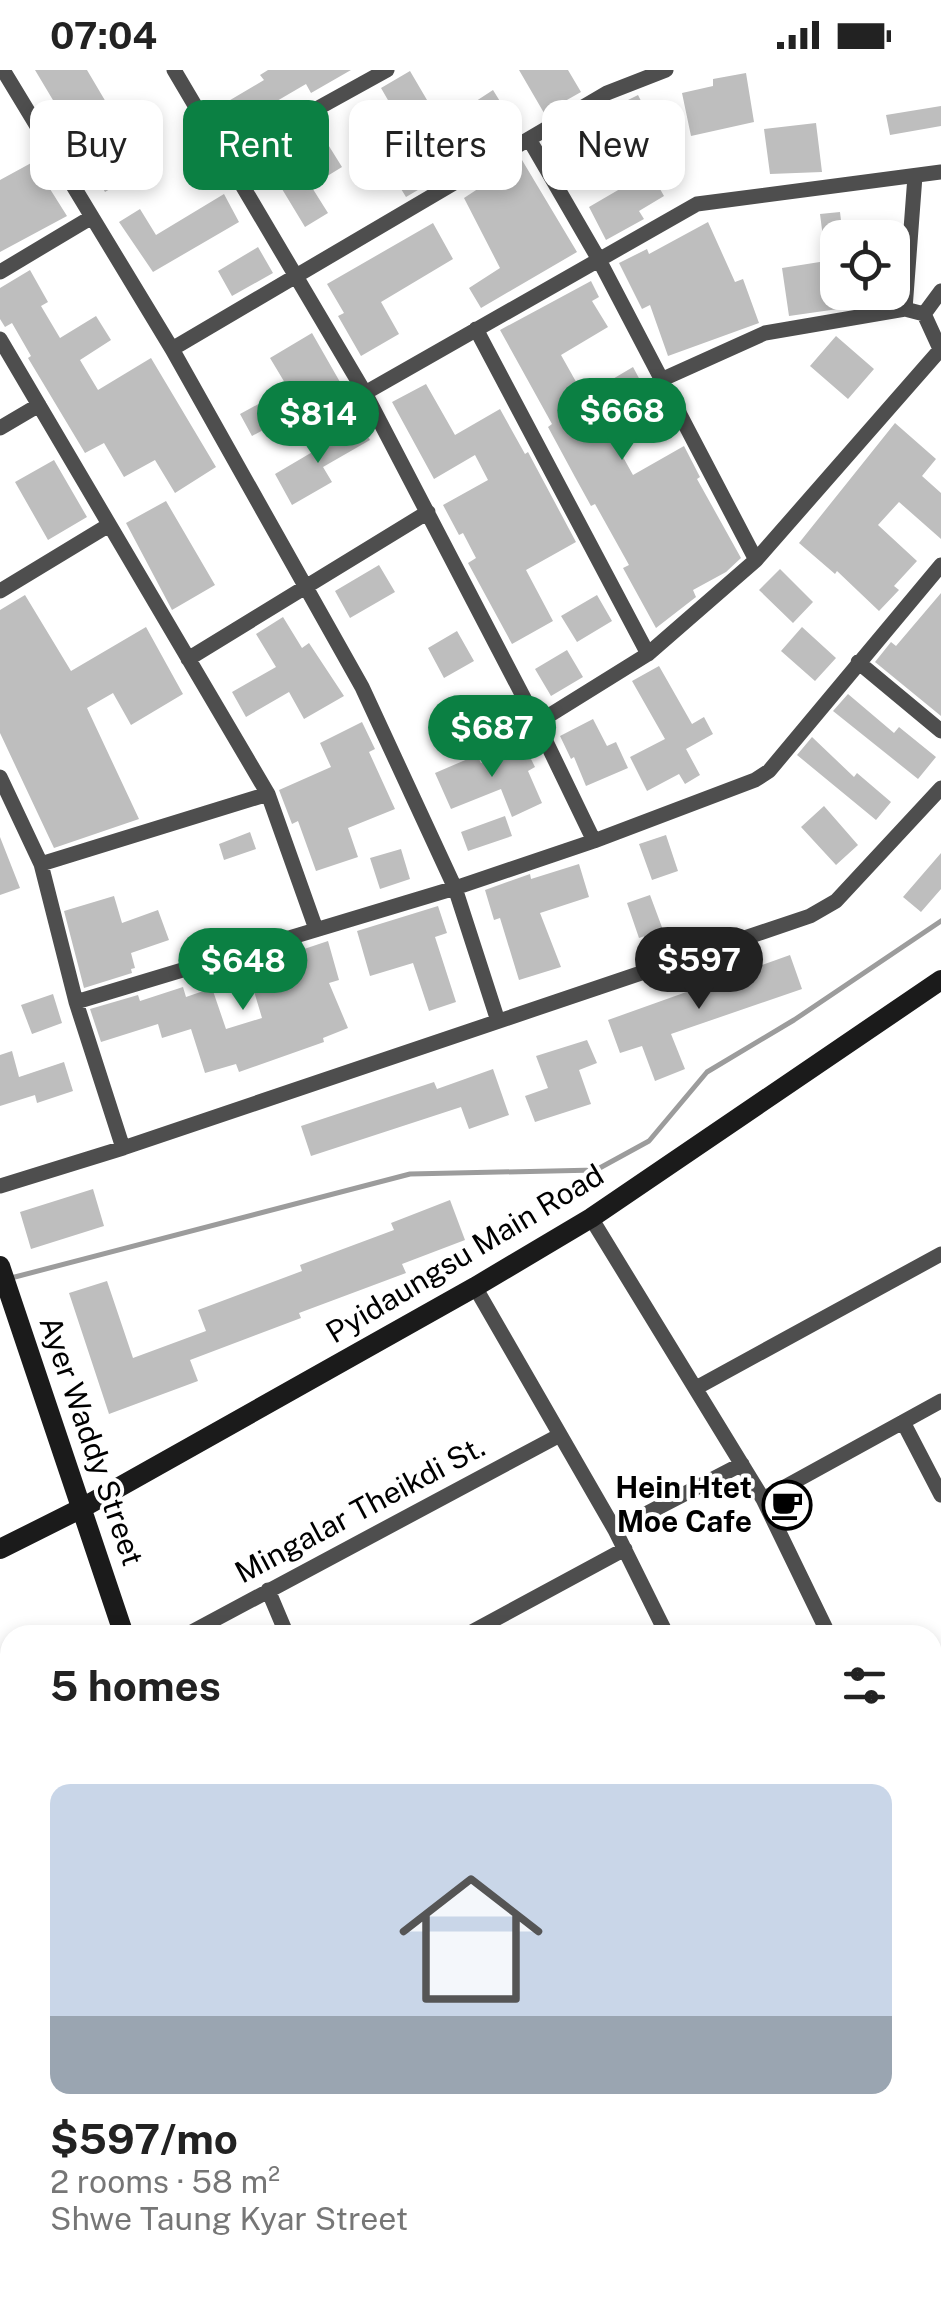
<!DOCTYPE html>
<html lang="en">
<head>
<meta charset="utf-8">
<style>
	:root { --surface:#fff; --page:#f2f2f2; --text:#222; --muted:#767676; --line:#e0e0e0; --accent:#0b8043 }
	body { margin:0; font-family:"Public Sans",sans-serif; background:var(--page); color:var(--text); height:100vh; display:flex; flex-direction:column; font-size:38px; white-space:nowrap }
	* { box-sizing:border-box; margin:0 }
	p { font-size:32px; color:var(--muted) }
	.icon { flex:none; width:55px; height:55px; fill:none; stroke:currentColor; stroke-width:2; stroke-linecap:round; stroke-linejoin:round }
	.map { position:relative; flex:1; overflow:hidden }
	.drawer { position:absolute; left:0px; top:1555px; width:942px; height:672px; display:flex; flex-direction:column; background:var(--surface); border-radius:30px 30px 0 0; box-shadow:0 5px 15px #0003 }
	.drawer>* { flex:none }
	.guide { position:absolute; left:30px; top:30px; width:882px; height:90px; display:flex; gap:20px }
	.tools { position:absolute; left:820px; top:150px; display:grid; gap:20px }
	.tools a { display:grid; place-items:center; width:90px; height:90px; border-radius:20px; background:var(--surface); box-shadow:0 5px 15px #0003; font-size:50px }
	.price { position:absolute; translate:-50% -85px; padding:0 22px; border-radius:35px; background:var(--accent); color:#fff; font-size:32px; line-height:65px; filter:drop-shadow(0 2px 5px #0008) }
	.price::after { content:''; position:absolute; left:50%; top:60px; width:30px; height:22px; margin-left:-15px; background:inherit; clip-path:polygon(0 0,100% 0,50% 100%) }
	.price.selected { background:#222; color:#fff }
	ul { padding:0; list-style:none }
	li { display:grid; align-content:center; gap:20px; height:530px; padding:0 50px }
	li+li { border-top:2px solid var(--line) }
	li span { display:grid; place-items:center; height:310px; border-radius:20px; color:#555 }
	li>.icon { margin-inline-start:auto }
	span .icon { width:180px; height:180px; fill:#fffc; stroke-width:1 }
	li b { font-size:42px }
	h2 { display:flex; justify-content:space-between; align-items:center; height:120px; padding:0 50px; font-size:42px }
	.tag { padding:0 35px; border-radius:20px; background:var(--surface); box-shadow:0 5px 15px #0003; font-size:35px; line-height:90px }
	.tag.selected { background:var(--accent); color:#fff }
	.status { display:flex; justify-content:space-between; align-items:center; height:70px; padding:0 50px; background:var(--surface); direction:ltr }
	.status svg { height:28px; fill:currentColor }
	.map>svg:first-child { display:block }
</style>
</head>
<body>
<div class="status"><b>07:04</b><svg viewBox="0 0 49 12"><path d="M0 12V9h3v3zM5 12V6h3v6zM10 12V3h3v9zM15 12V0h3v12zM26 1h20v11H26zM47 4h2v5h-2z"/></svg></div>
<div class="map">
<svg width="941" height="2227" viewBox="0 0 941 2227">
	<rect width="100%" height="100%" fill="#fff"/>
	<g fill="none" stroke-linecap="round" stroke-linejoin="round">
		<!-- stream -->
		<path stroke="#9c9c9c" stroke-width="5" d="M11,1208L410,1104L596,1100L649,1071L707,1002L794,950L941,851"/>
	</g>
	<!-- building -->
	<path fill="#bebebe" d="M35,0H87L113,44L75,67Z
		M268,0H351L311,23L306,14L270,35L277,46L234,72L215,39L264,10L260,5Z
		M519,0H568L581,22L544,43Z
		M410,1L464,93L406,127L382,88L411,70L381,18Z
		M746,3L754,52L691,66L682,23L713,16V9Z
		M493,20L514,54L488,71L467,37Z
		M638,25L660,68L633,82L610,39Z
		M941,36V56L890,65L886,45Z
		M816,53L822,102L770,104L764,59Z
		M319,60L342,97L311,116L328,143L305,157L282,119L316,98L300,72Z
		M128,73L143,99L105,122L90,95Z
		M522,90L577,182L481,238L469,218L500,198L464,128Z
		M644,91L664,126L639,141L644,149L606,170L589,137L625,116L619,106Z
		M33,92L67,146L0,182V110Z
		M224,124L239,152L153,202L119,152L140,139L156,165Z
		M840,142L843,168H838V222H850L852,237L789,246L782,198L826,191L820,144Z
		M708,152L735,212L743,209L759,253L668,286L650,235L642,239L619,193L647,179L649,184Z
		M433,153L453,189L381,232L399,264L361,286L338,246L344,243L327,214Z
		M258,177L273,203L232,226L218,201Z
		M30,200L48,232L41,236L60,268L96,246L111,270L80,290L98,320L151,288L216,397L175,423L155,390L124,407L104,373L85,383L28,288L31,286L12,253L5,257L0,249V218Z
		M591,211L599,227L592,231L608,257L561,285L584,326L633,297L648,325L603,351L633,405L684,376L700,407L697,409L741,488L726,502L693,520L696,527L656,558L623,498L629,495L595,434L591,436L575,407L548,357L552,354L500,260Z
		M312,263L344,319L303,344L300,340L252,366L240,344L288,318L270,288Z
		M836,266L874,299L848,329L810,296Z
		M426,314L455,365L500,339L525,384L528,382L576,472L526,500L553,551L512,574L468,493L476,488L463,463L459,465L443,435L488,410L475,385L434,409L392,332Z
		M895,353L936,389L922,406L941,423V469L899,432L878,455L917,491L894,516L899,520L879,541L837,501L835,504L799,473Z
		M360,354L370,370L323,397L332,412L292,435L275,404Z
		M54,390L87,447L48,470L15,412Z
		M166,431L215,515L172,540L126,453Z
		M379,495L395,522L350,548L335,521Z
		M780,499L813,532L793,553L759,520Z
		M941,523V646L875,592L891,572L896,576Z
		M25,525L71,601L146,557L183,624L131,655L113,623L87,638L139,749L54,778L0,663V540Z
		M597,525L612,551L577,572L561,546Z
		M283,547L302,578L309,573L344,626L304,649L289,622L246,647L232,622L276,597L256,564Z
		M802,557L836,588L815,611L781,581Z
		M457,561L474,591L444,608L428,578Z
		M567,580L583,607L551,626L535,599Z
		M659,596L692,654L704,647L713,664L686,679L700,705L685,714L679,704L647,721L630,687L665,669L632,611Z
		M848,624L894,663L899,657L936,687L918,709L833,641Z
		M593,649L607,676L616,672L628,698L586,716L574,687L571,689L560,666Z
		M362,652L375,679L369,682L395,739L348,758L358,787L316,801L298,751L292,754L279,720L331,697L320,673Z
		M812,667L854,707L857,703L891,732L876,750L797,685Z
		M523,673L535,697L528,701L542,733L512,747L501,719L451,739L435,703L477,685L481,693Z
		M824,736L858,775L836,795L801,757Z
		M505,746L512,766L468,781L461,762Z
		M250,762L256,779L224,790L219,774Z
		M666,765L678,801L652,810L639,774Z
		M0,767L20,818L0,825Z
		M401,779L410,809L380,819L370,788Z
		M941,783V819L921,842L903,827Z
		M579,794L589,827L540,843L561,897L519,910L500,848L494,850L485,820L530,804L531,809Z
		M650,825L663,860L639,868L627,833Z
		M114,826L122,853L158,840L169,870L131,883L135,898L131,899L132,903L84,918L64,841Z
		M438,836L447,863L435,867L456,932L429,941L413,893L370,906L357,861Z
		M328,871L339,910L329,913L348,958L323,968L324,972L239,1002L236,994L205,1003L191,959L162,968L158,954L101,972L90,939L138,925L140,931L183,917L186,927L212,918L226,959L262,948L247,898Z
		M790,885L802,919L671,964L685,999L655,1011L642,976L620,983L608,950Z
		M53,924L62,953L32,964L21,935Z
		M587,970L597,993L579,1000L591,1034L535,1052L525,1026L548,1018L536,986Z
		M12,981L19,1007L64,992L73,1021L37,1033L35,1025L0,1036V985Z
		M493,999L509,1045L469,1059L461,1037L311,1086L301,1056L434,1012L437,1019Z
		M93,1119L104,1156L31,1179L20,1142Z
		M450,1130L465,1170L402,1194L406,1203L299,1243L301,1248L190,1290L198,1311L109,1344L69,1223L107,1211L133,1288L206,1261L198,1240L302,1201L300,1195L394,1160L391,1153Z"/>
	<g fill="none" stroke-linecap="round" stroke-linejoin="round">
		<!-- street -->
		<path stroke="#4e4e4e" stroke-width="15" d="M3,0L172,279L362,617L455,818L498,951
			M174,0L365,323L537,653L594,771
			M529,69L598,188L756,490
			M226,89L387,0
			M0,202L92,147
			M905,239L915,106
			M924,244L941,281
			M476,259L648,584
			M0,269L268,724L316,859
			M172,279L607,23L666,0
			M663,309L765,263L905,239L924,244L941,221
			M365,323L697,134L941,102
			M0,358L39,335
			M0,521L109,455
			M188,589L428,442
			M858,592L941,661
			M537,653L648,584L756,490L940,280
			M0,707L41,794L76,932L123,1078
			M41,794L268,724
			M76,932L455,818L594,771L755,710L769,701L941,495
			M0,1116L123,1078L810,846L836,831L941,718
			M591,1148L763,1429L829,1565
			M475,1217L615,1460L667,1565
			M696,1318L941,1184
			M903,1352L941,1425
			M763,1429L941,1331
			M615,1460L742,1394
			M268,1520L287,1565
			M186,1565L560,1365
			M466,1565L625,1479
			M0,1661L10,1698
			M0,1951L10,1950
			M932,2014L941,2013
			M0,2099L10,2098
			M904,2218L905,2227
			M133,2227L204,2218"/>
		<!-- secondary -->
		<path stroke="#1b1b1b" stroke-width="20" d="M0,1196L124,1565
			M0,1479L82,1438L475,1217L591,1148L941,910
			M332,2218L334,2227"/>
	</g>
	<!-- icons -->
	<defs>
		<g id="cafe-ring" transform="scale(2.5)"><circle r="9.5" fill="#fff" stroke="#000" stroke-width="1.5"/><path d="M-5.5-4.5H6V0H3Q3 3.5 0 3.5H-2.5Q-5.5 3.5-5.5 0ZM3-3.2v2h1.7v-2ZM-6 4.5H4V6H-6Z" fill="#000"/></g>
	</defs>
	<g fill-rule="evenodd">
		<use href="#cafe-ring" x="787" y="1435"/>
	</g>
	<g text-anchor="middle" stroke-width="8" stroke-linejoin="round" paint-order="stroke">
		<!-- street labels -->
		<g font-size="30" fill="#000" stroke="#fff">
			<text transform="translate(465 1184) rotate(-31)" y="10">Pyidaungsu Main Road</text>
			<text transform="translate(91 1371) rotate(71)" y="10">Ayer Waddy Street</text>
			<text transform="translate(360 1440) rotate(-28)" y="10">Mingalar Theikdi St.</text>
		</g>
		<!-- poi labels -->
		<g font-size="30" font-weight="bold" fill="#000" stroke="#fff" text-anchor="end">
			<text x="752" y="1428">Hein Htet<tspan x="752" dy="34">Moe Cafe</tspan></text>
		</g>
	</g>
</svg>
<div class="tools">
<a><svg class="icon" aria-label="locate" viewBox="0 0 24 24"><circle cx="12" cy="12" r="6"/><path d="M12 2v4M12 18v4M2 12h4M18 12h4"/></svg></a>
</div>
<b class="price" style="left:622px;top:393px">$668</b>
<b class="price" style="left:318px;top:396px">$814</b>
<b class="price" style="left:492px;top:710px">$687</b>
<b class="price selected" style="left:699px;top:942px">$597</b>
<b class="price" style="left:243px;top:943px">$648</b>
<div class="guide">
<a class="tag">Buy</a>
<a class="tag selected">Rent</a>
<a class="tag">Filters</a>
<a class="tag">New</a>
</div>
<section class="drawer">
<h2>5 homes<svg class="icon" aria-label="filters" viewBox="0 0 24 24"><path d="M4 7h16M4 17h16"/><circle cx="9" cy="7" r="2"/><circle cx="15" cy="17" r="2"/></svg></h2>
<ul>
<li><span style="background:linear-gradient(#c9d6e8 75%,#9aa5b1 0)"><svg class="icon" aria-label="home" viewBox="0 0 24 24"><path d="M3 11l9-7 9 7M6 9v11h12V9"/></svg></span><div><b>$597/mo</b><p>2 rooms · 58 m²</p><p>Shwe Taung Kyar Street</p></div></li>
</ul>
</section>
</div>
</body>
</html>
